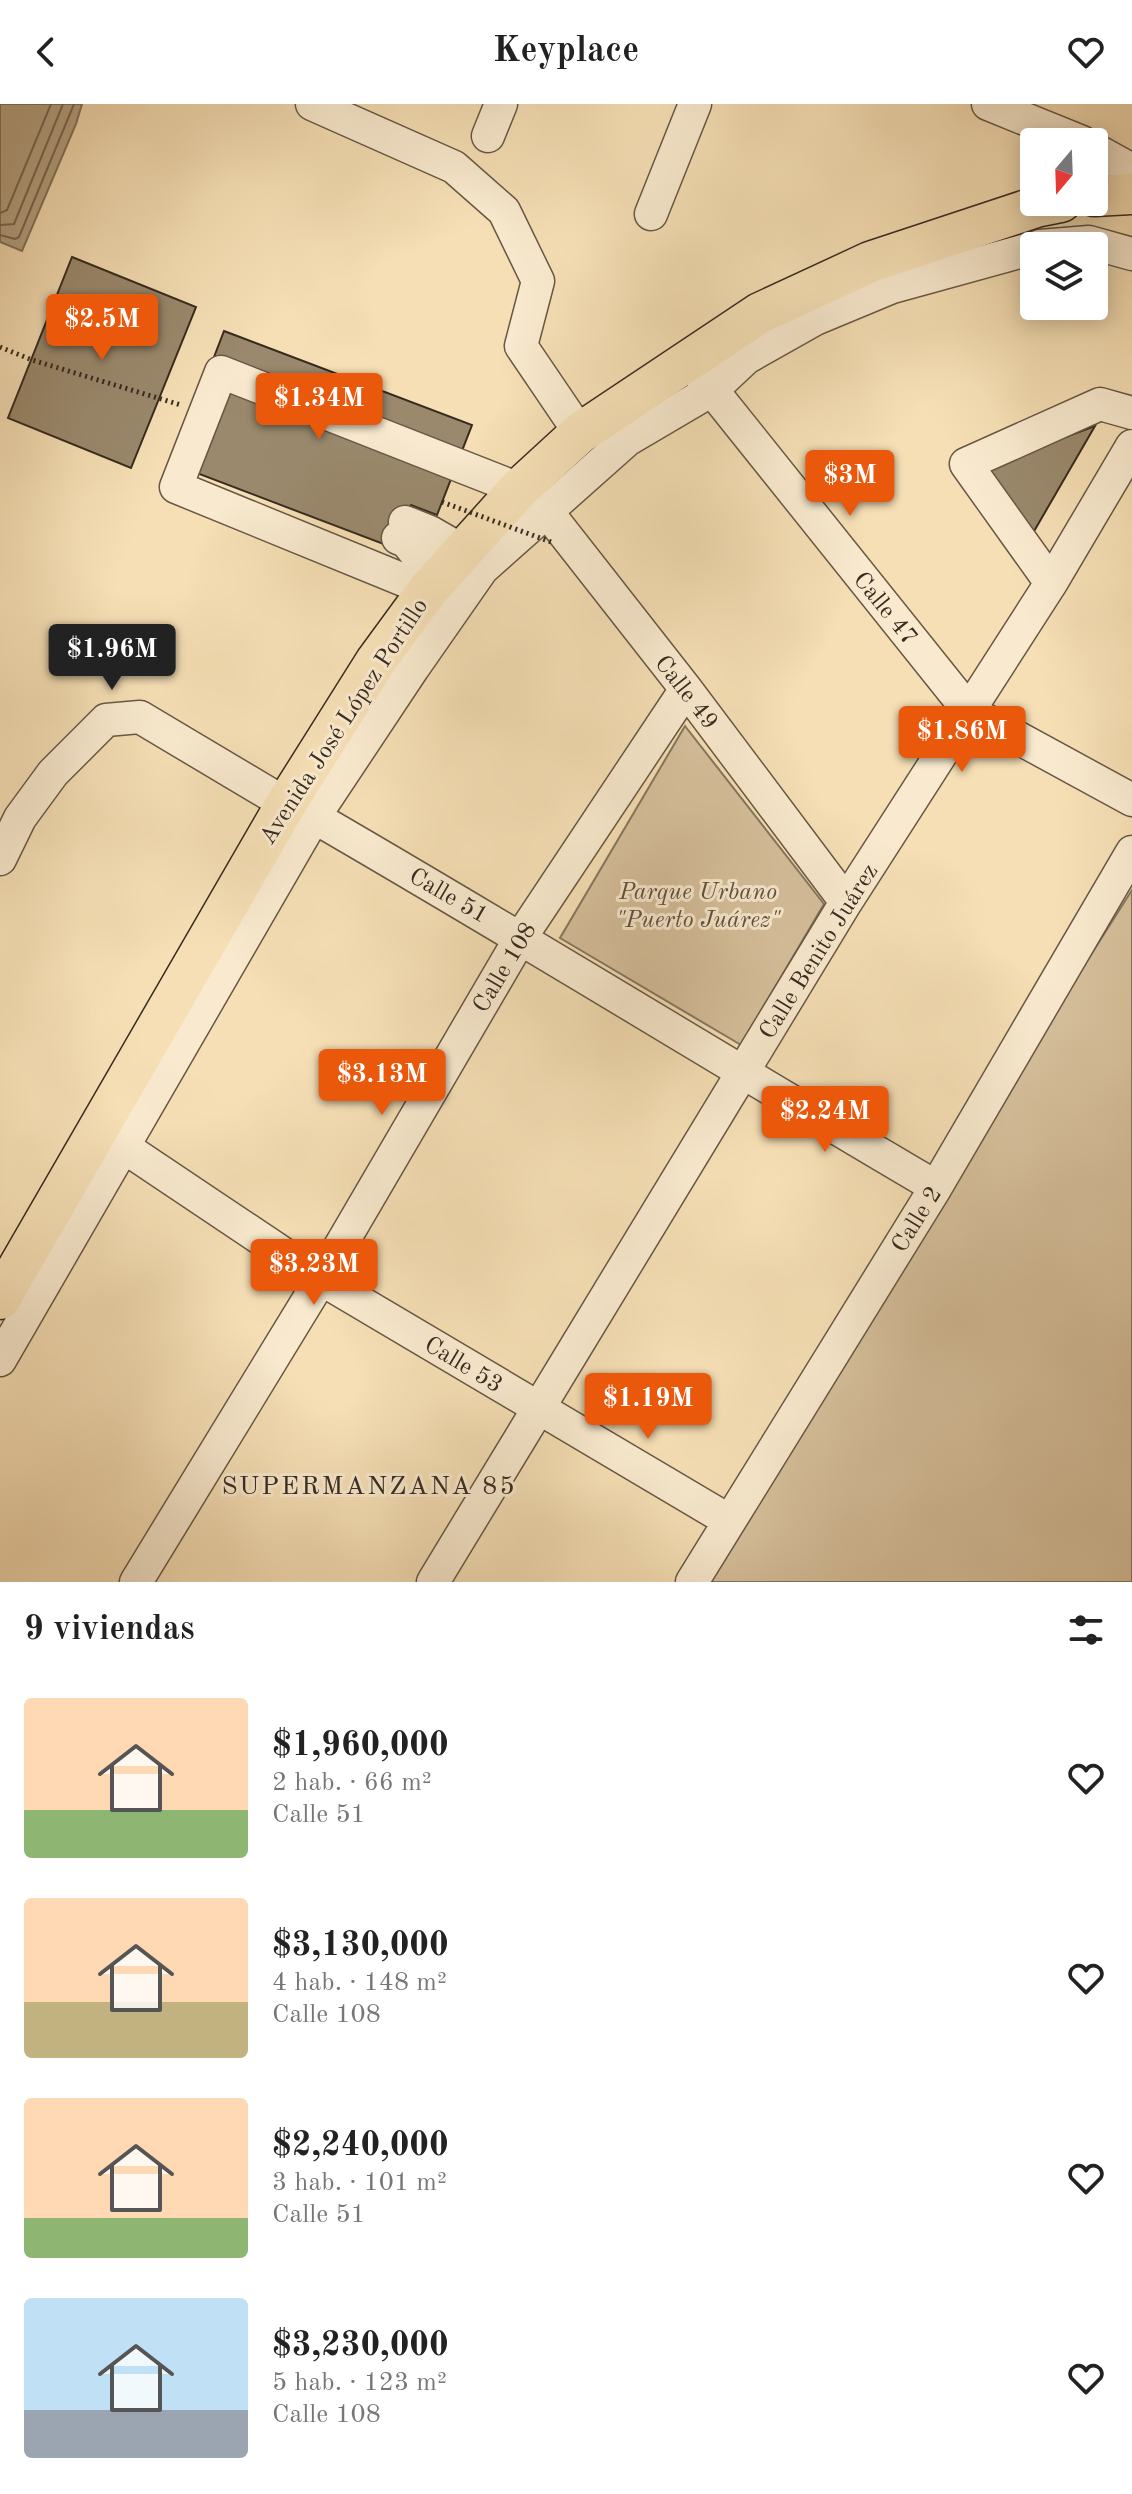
<!DOCTYPE html>
<html lang="es">
<head>
<meta charset="utf-8">
<style>
	:root { --surface:#fff; --page:#f2f2f2; --text:#222; --muted:#767676; --accent:#ea580c }
	body { margin:0; font-family:"Old Standard TT",serif; background:var(--page); color:var(--text); height:100vh; display:flex; flex-direction:column; font-size:30px; white-space:nowrap }
	* { box-sizing:border-box; margin:0 }
	p { font-size:26px; color:var(--muted) }
	.icon { flex:none; width:44px; height:44px; fill:none; stroke:currentColor; stroke-width:2; stroke-linecap:round; stroke-linejoin:round }
	.map { position:relative; height:1478px; overflow:hidden }
	.sheet { display:flex; flex-direction:column; background:var(--surface); flex:1 }
	.sheet>* { flex:none }
	.needle { width:52px; rotate:199deg }
	.controls { position:absolute; left:1020px; top:24px; display:grid; gap:16px }
	.controls a { display:grid; place-items:center; width:88px; height:88px; border-radius:8px; background:var(--surface); box-shadow:0 4px 20px #0003; font-size:40px }
	.price { position:absolute; translate:-50% -68px; padding:0 18px; border-radius:8px; background:var(--accent); color:#fff; font-size:26px; line-height:52px; filter:drop-shadow(0 2px 4px #0008) }
	.price::after { content:''; position:absolute; left:50%; top:48px; width:24px; height:18px; margin-left:-12px; background:inherit; clip-path:polygon(0 0,100% 0,50% 100%) }
	.price.selected { background:#222; color:#fff }
	ul { padding:0; list-style:none }
	li { display:flex; align-items:center; gap:24px; height:200px; padding:0 24px }
	li span { display:grid; place-items:center; flex:none; width:224px; height:160px; border-radius:8px; color:#555 }
	li>.icon { margin-inline-start:auto }
	span .icon { width:96px; height:96px; fill:#fffc; stroke-width:1 }
	li b { font-size:34px }
	h2 { display:flex; justify-content:space-between; align-items:center; height:96px; padding:0 24px; font-size:34px }
	header { display:flex; justify-content:space-between; align-items:center; height:104px; padding:0 24px; background:var(--surface); font-size:36px; font-weight:800 }
	.map>svg:first-child { display:block }
</style>
</head>
<body>
<header><svg class="icon" aria-label="back" viewBox="0 0 24 24"><path d="M15 5l-7 7 7 7"/></svg>Keyplace<svg class="icon" aria-label="heart" viewBox="0 0 24 24"><path d="M12 20l-8-8c-3-5 5-10 8-4 3-6 11-1 8 4z"/></svg></header>
<div class="map">
<svg width="1132" height="1478" viewBox="0 0 1132 1478">
	<rect width="100%" height="100%" fill="#f6dfb5"/>
	<filter id="stains"><feTurbulence type="fractalNoise" baseFrequency=".0025" numOctaves="4"/><feColorMatrix values="0 0 0 0 .2 0 0 0 0 .09 0 0 0 0 .02 0 0 0 .5 -.17"/></filter>
	<radialGradient id="worn" r=".72"><stop offset=".6" stop-color="#630" stop-opacity="0"/><stop offset="1" stop-color="#630" stop-opacity=".3"/></radialGradient>
	<!-- green -->
	<path fill="#d6c09c" stroke="#86765e" stroke-width="2" d="M685,622L824,800L741,941L560,834Z
		M1132,786V1478H694L716,1442Z"/>
	<!-- water -->
	<path fill="#b5a282" stroke="#83725b" stroke-width="2" d="M0,0H82L76,20L22,147L0,138Z"/>
	<g fill="none" stroke-linecap="round" stroke-linejoin="round">
		<!-- shore -->
		<path stroke="#766651" stroke-width="2" d="M0,109L7,106L51,0
			M0,121L14,120L63,0
			M0,131L15,135L19,133L74,0"/>
	</g>
	<!-- building -->
	<path fill="#9a896d" stroke="#372b20" stroke-width="2" d="M72,153L196,203L131,364L8,314Z
		M224,227L472,321L437,411L411,401L394,444L173,360Z
		M1095,322L1033,429L982,364Z"/>
	<g fill="none" stroke-linecap="round" stroke-linejoin="round">
		<!-- minor casing -->
		<g stroke="#675845" stroke-width="35">
			<path id="minor" d="M312,0L454,63L504,107L538,177L521,242L580,329
				M988,0L1082,38
				M488,32L501,0
				M1094,45L1132,66
				M651,110L695,0
				M1040,142L1089,138L1132,150
				M700,271L969,607L1132,696
				M405,418L430,428L463,447
				M398,434L406,437L437,476
				M1051,479L966,360L1100,300L1132,309
				M428,486L176,383L221,268L519,385L548,409L686,585L846,798
				M0,755L20,714L53,669L106,616L140,613L286,700L314,713C523,834 728,961 936,1083
				M106,1031L321,1175L728,1416
				M0,1256L314,713L413,564L482,465L627,336L712,286L746,254L815,215L892,183L1034,144
				M136,1478L321,1175L521,833L686,585
				M433,1478L846,798L1051,479L1132,342
				M692,1478L936,1083L1132,748"/>
		</g>
		<!-- major casing -->
		<g stroke="#372b20" stroke-width="43">
			<path id="major" d="M1094,92L1132,90
				M0,1195L286,700L376,557L428,486L519,385L580,329L760,209L870,158L1036,103L1061,98"/>
		</g>
		<!-- path -->
		<path stroke="#372b20" stroke-width="5" stroke-dasharray="2 4" stroke-linecap="butt" d="M0,243L32,256L181,301"/>
		<!-- minor -->
		<use href="#minor" stroke="#f9eacf" stroke-width="32"/>
		<!-- major -->
		<use href="#major" stroke="#f6dfb5" stroke-width="40"/>
		<!-- path-bridge -->
		<path stroke="#372b20" stroke-width="5" stroke-dasharray="2 4" stroke-linecap="butt" d="M442,398L551,438"/>
	</g>
	<g text-anchor="middle" stroke-width="6" stroke-linejoin="round" paint-order="stroke">
		<!-- street labels -->
		<g font-size="24" fill="#372b20" stroke="#f9eacf">
			<text transform="translate(886 504) rotate(51)" y="8">Calle 47</text>
			<text transform="translate(687 588) rotate(52)" y="8">Calle 49</text>
			<text transform="translate(343 617) rotate(-57)" y="8">Avenida José López Portillo</text>
			<text transform="translate(449 791) rotate(30)" y="8">Calle 51</text>
			<text transform="translate(818 847) rotate(-58)" y="8">Calle Benito Juárez</text>
			<text transform="translate(504 863) rotate(-59)" y="8">Calle 108</text>
			<text transform="translate(916 1115) rotate(-58)" y="8">Calle 2</text>
			<text transform="translate(464 1260) rotate(31)" y="8">Calle 53</text>
		</g>
		<!-- park labels -->
		<g font-size="24" font-style="italic" fill="#5f503f" stroke="#f9eacf">
			<text x="698" y="795">Parque Urbano<tspan x="698" dy="28">"Puerto Juárez"</tspan></text>
		</g>
		<!-- neighbourhood labels -->
		<g font-size="26" letter-spacing="2" fill="#372b20" stroke="#f9eacf">
			<text x="369" y="1390">SUPERMANZANA 85</text>
		</g>
	</g>
	<rect width="100%" height="100%" filter="url(#stains)"/>
	<rect width="100%" height="100%" fill="url(#worn)"/>
</svg>
<div class="controls">
<a><svg class="needle" viewBox="-14 -14 28 28"><path d="M0-13l5 13h-10z" fill="#e53935"/><path d="M0 13l5-13h-10z" fill="#767676"/></svg></a>
<a><svg class="icon" aria-label="layers" viewBox="0 0 24 24"><path d="M12 4l9 5-9 5-9-5zM3 14l9 5 9-5"/></svg></a>
</div>
<b class="price" style="left:102px;top:258px">$2.5M</b>
<b class="price" style="left:319px;top:337px">$1.34M</b>
<b class="price" style="left:850px;top:414px">$3M</b>
<b class="price selected" style="left:112px;top:588px">$1.96M</b>
<b class="price" style="left:962px;top:670px">$1.86M</b>
<b class="price" style="left:382px;top:1013px">$3.13M</b>
<b class="price" style="left:825px;top:1050px">$2.24M</b>
<b class="price" style="left:314px;top:1203px">$3.23M</b>
<b class="price" style="left:648px;top:1337px">$1.19M</b>
</div>
<section class="sheet">
<h2>9 viviendas<svg class="icon" aria-label="filters" viewBox="0 0 24 24"><path d="M4 7h16M4 17h16"/><circle cx="9" cy="7" r="2"/><circle cx="15" cy="17" r="2"/></svg></h2>
<ul>
<li><span style="background:linear-gradient(#ffd9b3 70%,#8fb573 0)"><svg class="icon" aria-label="home" viewBox="0 0 24 24"><path d="M3 11l9-7 9 7M6 9v11h12V9"/></svg></span><div><b>$1,960,000</b><p>2 hab. · 66 m²</p><p>Calle 51</p></div><svg class="icon" aria-label="heart" viewBox="0 0 24 24"><path d="M12 20l-8-8c-3-5 5-10 8-4 3-6 11-1 8 4z"/></svg></li>
<li><span style="background:linear-gradient(#ffd9b3 65%,#c2b280 0)"><svg class="icon" aria-label="home" viewBox="0 0 24 24"><path d="M3 11l9-7 9 7M6 9v11h12V9"/></svg></span><div><b>$3,130,000</b><p>4 hab. · 148 m²</p><p>Calle 108</p></div><svg class="icon" aria-label="heart" viewBox="0 0 24 24"><path d="M12 20l-8-8c-3-5 5-10 8-4 3-6 11-1 8 4z"/></svg></li>
<li><span style="background:linear-gradient(#ffd9b3 75%,#8fb573 0)"><svg class="icon" aria-label="home" viewBox="0 0 24 24"><path d="M3 11l9-7 9 7M6 9v11h12V9"/></svg></span><div><b>$2,240,000</b><p>3 hab. · 101 m²</p><p>Calle 51</p></div><svg class="icon" aria-label="heart" viewBox="0 0 24 24"><path d="M12 20l-8-8c-3-5 5-10 8-4 3-6 11-1 8 4z"/></svg></li>
<li><span style="background:linear-gradient(#bfe0f5 70%,#9aa5b1 0)"><svg class="icon" aria-label="home" viewBox="0 0 24 24"><path d="M3 11l9-7 9 7M6 9v11h12V9"/></svg></span><div><b>$3,230,000</b><p>5 hab. · 123 m²</p><p>Calle 108</p></div><svg class="icon" aria-label="heart" viewBox="0 0 24 24"><path d="M12 20l-8-8c-3-5 5-10 8-4 3-6 11-1 8 4z"/></svg></li>
</ul>
</section>
</body>
</html>
